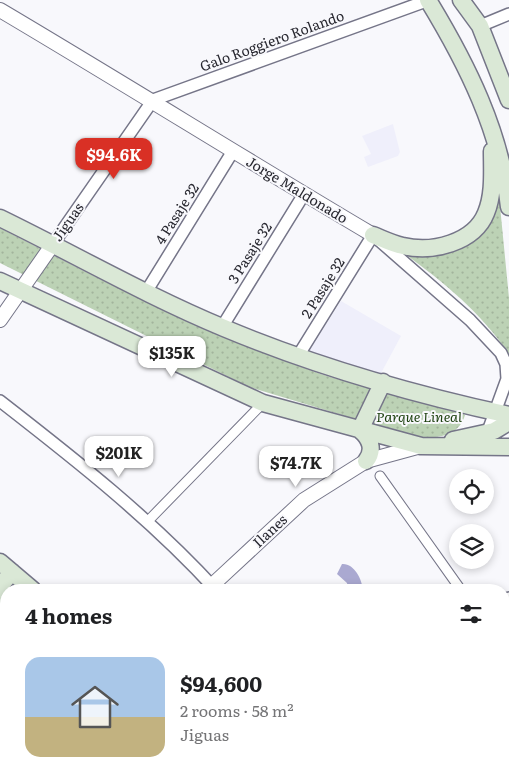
<!DOCTYPE html>
<html lang="en">
<head>
<meta charset="utf-8">
<style>
	:root { --surface:#fff; --page:#f2f2f2; --text:#202124; --muted:#757577; --accent:#d93025 }
	body { margin:0; font-family:Literata,serif; background:var(--page); color:var(--text); height:100vh; display:flex; flex-direction:column; font-size:19px; white-space:nowrap }
	* { box-sizing:border-box; margin:0 }
	p { font-size:16px; color:var(--muted) }
	.icon { flex:none; width:28px; height:28px; fill:none; stroke:currentColor; stroke-width:2; stroke-linecap:round; stroke-linejoin:round }
	.map { position:relative; flex:1; overflow:hidden }
	.drawer { position:absolute; left:0px; top:584px; width:510px; height:196px; display:flex; flex-direction:column; background:var(--surface); border-radius:20px 20px 0 0; box-shadow:0 2px 8px #0003 }
	.drawer>* { flex:none }
	.tools { position:absolute; left:449px; top:469px; display:grid; gap:10px }
	.tools a { display:grid; place-items:center; width:45px; height:45px; border-radius:50%; background:var(--surface); box-shadow:0 2px 8px #0003; font-size:25px }
	.price { position:absolute; translate:-50% -42px; padding:0 11px; border-radius:10px; background:#fff; color:#222; font-size:16px; line-height:32px; filter:drop-shadow(0 1px 2px #0008) }
	.price::after { content:''; position:absolute; left:50%; top:30px; width:15px; height:11px; margin-left:-8px; background:inherit; clip-path:polygon(0 0,100% 0,50% 100%) }
	.price.selected { background:var(--accent); color:#fff }
	ul { padding:0; list-style:none }
	li { display:flex; align-items:center; gap:15px; height:125px; padding:0 25px }
	li span { display:grid; place-items:center; flex:none; width:140px; height:100px; border-radius:15px; color:#555 }
	li>.icon { margin-inline-start:auto }
	span .icon { width:60px; height:60px; fill:#fffc; stroke-width:1 }
	li b { font-size:21px }
	h2 { display:flex; justify-content:space-between; align-items:center; height:60px; padding:0 25px; font-size:21px }
	.map>svg:first-child { display:block }
</style>
</head>
<body>
<div class="map">
<svg width="509" height="779" viewBox="0 0 509 779">
	<defs>
		<pattern id="forest-firs" width="22" height="20" patternUnits="userSpaceOnUse" patternTransform="scale(1.25)"><rect width="22" height="20" fill="#bcd2b5"/><path d="M5 1l3.5 6h-7zM16 11l3.5 6h-7z" fill="#a2b49c"/></pattern>
		<pattern id="park-dots" width="8" height="8" patternUnits="userSpaceOnUse" patternTransform="scale(1.25)"><rect width="8" height="8" fill="#bcd2b5"/><path d="M2 2h.1M6 6h.1" fill="none" stroke="#a2b49c" stroke-width="1.8" stroke-linecap="round"/></pattern>
	</defs>
	<rect width="100%" height="100%" fill="#f8f8fc"/>
	<!-- built -->
	<path fill="#efeffb" d="M393,124L400,152L398,156L368,167L364,157L371,154L362,136Z
		M341,301L401,336L380,375L308,353Z"/>
	<!-- forest -->
	<path fill="url(#forest-firs)" d="M509,712V779H400L398,777L404,774H504V714Z"/>
	<!-- park -->
	<path fill="url(#park-dots)" d="M499,174L500,206L509,298V354C479,310 441,280 398,249L461,246Z
		M0,228C89,273 177,321 271,355C297,365 325,377 353,383C388,392 436,393 465,415C458,438 437,438 415,437L249,387L0,263Z"/>
	<!-- water -->
	<path fill="#aaa9d1" d="M342,564C354,563 362,579 363,590H348L347,583L337,574Z"/>
	<g fill="none" stroke-linecap="round" stroke-linejoin="round">
		<!-- pedestrian casing -->
		<g stroke="#757588" stroke-width="11">
			<path id="pedestrian" d="M380,476L461,590
				M148,521L263,403"/>
		</g>
		<!-- minor casing -->
		<g stroke="#757588" stroke-width="14">
			<path id="minor" d="M480,26L509,14
				M53,244L153,100L429,0
				M146,292L233,151
				M222,327L304,194
				M298,356L373,235L470,320L501,353L506,364L507,379L487,434
				M0,401C76,460 151,519 216,590
				M504,600L509,598
				M0,771L8,779
				M387,774L392,779"/>
		</g>
		<!-- tertiary casing -->
		<g stroke="#757588" stroke-width="16">
			<path id="tertiary" d="M0,10C125,84 248,161 373,235
				M0,320L53,244
				M207,590L304,500L366,461L421,446
				M26,779L31,774"/>
		</g>
		<!-- secondary casing -->
		<g stroke="#757588" stroke-width="19">
			<path id="secondary" d="M428,0C467,64 501,132 509,207
				M461,0L480,26L509,100
				M0,218C74,254 147,296 224,328C315,366 412,394 509,415
				M373,235C383,239 393,244 403,246C432,253 474,243 486,213C494,194 492,171 492,151
				M0,281L263,403L421,446L509,447
				M360,430L383,382
				M360,430C370,438 375,450 366,461
				M453,440L494,431L509,422
				M0,562L33,590
				M0,586L12,572
				M0,598L6,604
				M184,774L189,779
				M221,774L226,779"/>
		</g>
		<!-- pedestrian -->
		<use href="#pedestrian" stroke="#fff" stroke-width="9"/>
		<!-- minor -->
		<use href="#minor" stroke="#fff" stroke-width="11"/>
		<!-- tertiary -->
		<use href="#tertiary" stroke="#fff" stroke-width="14"/>
		<!-- secondary -->
		<use href="#secondary" stroke="#dae8d6" stroke-width="16"/>
	</g>
	<g text-anchor="middle" stroke-width="4" stroke-linejoin="round" paint-order="stroke">
		<!-- street labels -->
		<g font-size="14" fill="#282830" stroke="#f8f8fc">
			<text transform="translate(272 41) rotate(-20)" y="5">Galo Roggiero Rolando</text>
			<text transform="translate(297 190) rotate(31)" y="5">Jorge Maldonado</text>
			<text transform="translate(177 214) rotate(-58)" y="5">4 Pasaje 32</text>
			<text transform="translate(68 222) rotate(-55)" y="5">Jiguas</text>
			<text transform="translate(250 253) rotate(-58)" y="5">3 Pasaje 32</text>
			<text transform="translate(323 288) rotate(-58)" y="5">2 Pasaje 32</text>
			<text transform="translate(270 531) rotate(-43)" y="5">Ilanes</text>
		</g>
		<!-- park labels -->
		<g font-size="14" font-style="italic" fill="#1a3e0c" stroke="#f8f8fc">
			<text x="419" y="422">Parque Lineal</text>
		</g>
	</g>
</svg>
<div class="tools">
<a><svg class="icon" aria-label="locate" viewBox="0 0 24 24"><circle cx="12" cy="12" r="6"/><path d="M12 2v4M12 18v4M2 12h4M18 12h4"/></svg></a>
<a><svg class="icon" aria-label="layers" viewBox="0 0 24 24"><path d="M12 4l9 5-9 5-9-5zM3 14l9 5 9-5"/></svg></a>
</div>
<b class="price selected" style="left:114px;top:180px">$94.6K</b>
<b class="price" style="left:172px;top:378px">$135K</b>
<b class="price" style="left:119px;top:478px">$201K</b>
<b class="price" style="left:296px;top:488px">$74.7K</b>
<section class="drawer">
<h2>4 homes<svg class="icon" aria-label="filters" viewBox="0 0 24 24"><path d="M4 7h16M4 17h16"/><circle cx="9" cy="7" r="2"/><circle cx="15" cy="17" r="2"/></svg></h2>
<ul>
<li><span style="background:linear-gradient(#a9c7e8 60%,#c2b280 0)"><svg class="icon" aria-label="home" viewBox="0 0 24 24"><path d="M3 11l9-7 9 7M6 9v11h12V9"/></svg></span><div><b>$94,600</b><p>2 rooms · 58 m²</p><p>Jiguas</p></div></li>
</ul>
</section>
</div>
</body>
</html>
